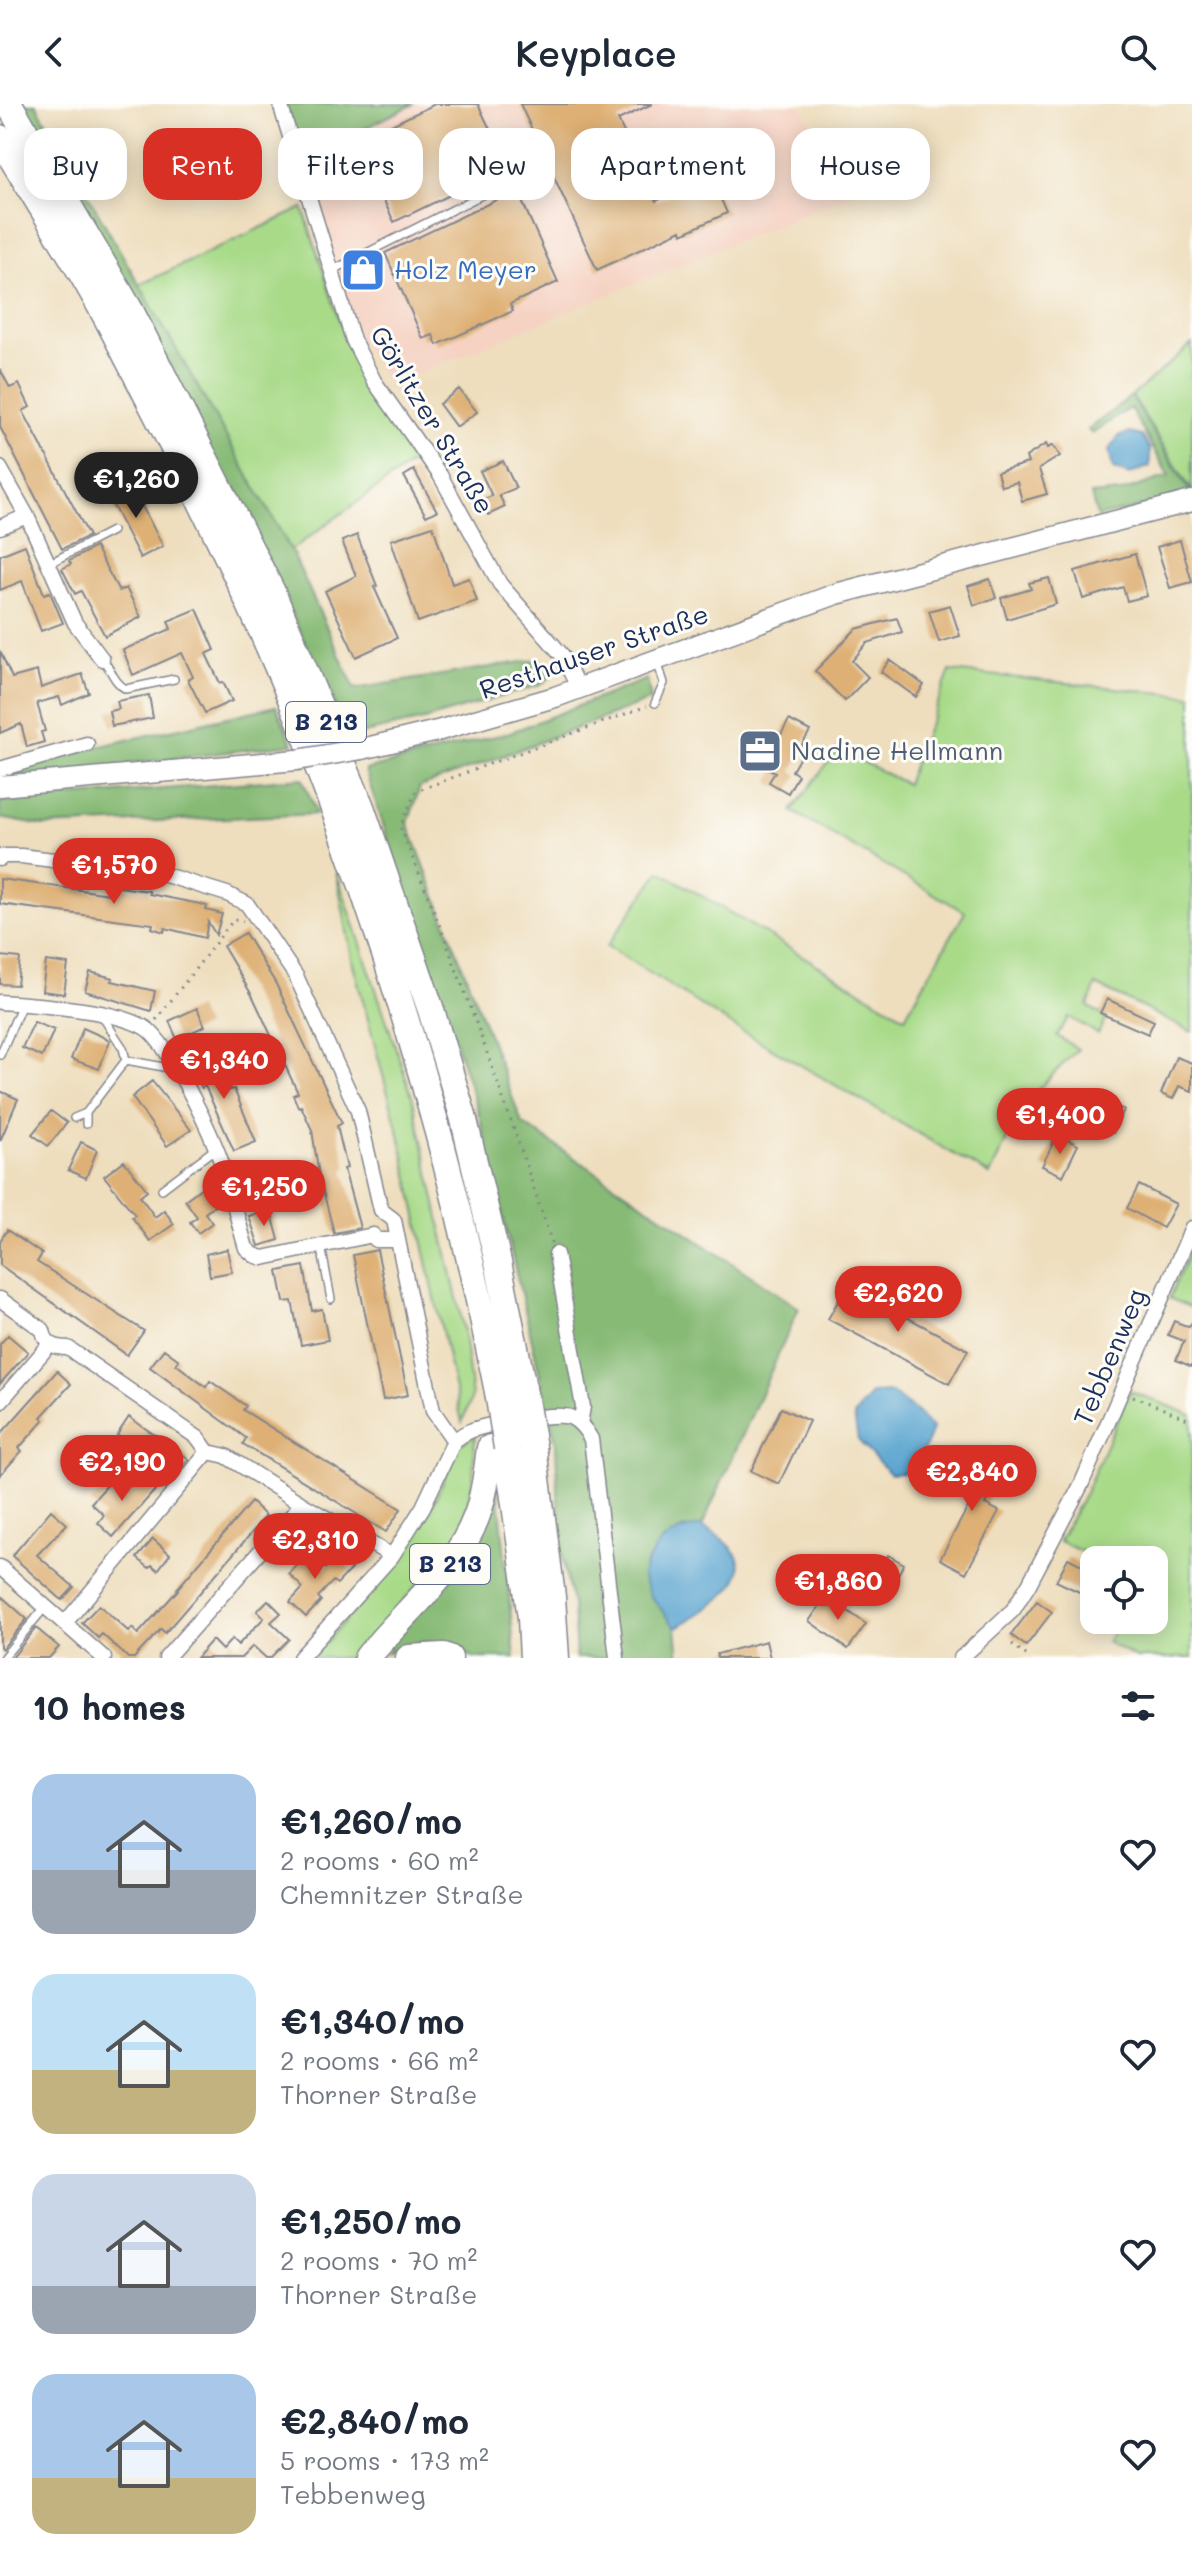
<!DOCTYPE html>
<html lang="en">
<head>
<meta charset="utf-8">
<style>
	:root { --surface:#fff; --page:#f6f6f7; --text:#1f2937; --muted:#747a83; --accent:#d93025 }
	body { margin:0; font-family:Mali,sans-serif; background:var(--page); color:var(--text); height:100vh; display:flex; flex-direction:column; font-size:30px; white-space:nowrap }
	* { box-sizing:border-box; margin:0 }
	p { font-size:26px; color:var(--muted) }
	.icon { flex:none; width:44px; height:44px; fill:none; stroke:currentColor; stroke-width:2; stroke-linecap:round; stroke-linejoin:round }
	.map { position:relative; height:1554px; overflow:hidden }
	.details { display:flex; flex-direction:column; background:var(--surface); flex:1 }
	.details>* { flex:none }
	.guide { position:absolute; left:24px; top:24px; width:1144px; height:72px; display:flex; gap:16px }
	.buttons { position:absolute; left:1080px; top:1442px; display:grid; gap:16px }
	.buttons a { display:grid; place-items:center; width:88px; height:88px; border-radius:16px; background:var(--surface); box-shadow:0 4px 20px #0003; font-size:40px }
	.price { position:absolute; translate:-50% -68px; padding:0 18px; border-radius:28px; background:var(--accent); color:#fff; font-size:26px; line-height:52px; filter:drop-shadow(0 2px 4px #0008) }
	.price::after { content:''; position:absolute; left:50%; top:48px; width:24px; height:18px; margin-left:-12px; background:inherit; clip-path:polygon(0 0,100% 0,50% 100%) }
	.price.on { background:#222; color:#fff }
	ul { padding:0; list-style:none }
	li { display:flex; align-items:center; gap:24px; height:200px; padding:0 32px }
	li span { display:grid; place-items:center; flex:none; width:224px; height:160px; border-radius:24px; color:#555 }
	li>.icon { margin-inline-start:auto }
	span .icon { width:96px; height:96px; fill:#fffc; stroke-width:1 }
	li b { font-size:34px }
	h2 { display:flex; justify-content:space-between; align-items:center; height:96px; padding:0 32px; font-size:34px }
	.pill { padding:0 28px; border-radius:24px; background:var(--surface); box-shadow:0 4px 20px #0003; font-size:28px; line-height:72px }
	.pill.on { background:var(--accent); color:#fff }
	header { display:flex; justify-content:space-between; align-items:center; height:104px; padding:0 32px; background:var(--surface); font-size:36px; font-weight:600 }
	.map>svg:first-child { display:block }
</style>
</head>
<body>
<header><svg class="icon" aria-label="back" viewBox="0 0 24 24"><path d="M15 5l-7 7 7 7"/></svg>Keyplace<svg class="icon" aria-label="search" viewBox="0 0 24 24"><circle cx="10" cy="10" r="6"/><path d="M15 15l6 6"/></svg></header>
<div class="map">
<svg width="1192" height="1554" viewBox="0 0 1192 1554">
	<rect width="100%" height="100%" fill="#fdfcf7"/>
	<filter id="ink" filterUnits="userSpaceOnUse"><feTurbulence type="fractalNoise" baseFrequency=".0125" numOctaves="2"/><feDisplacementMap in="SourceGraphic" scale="16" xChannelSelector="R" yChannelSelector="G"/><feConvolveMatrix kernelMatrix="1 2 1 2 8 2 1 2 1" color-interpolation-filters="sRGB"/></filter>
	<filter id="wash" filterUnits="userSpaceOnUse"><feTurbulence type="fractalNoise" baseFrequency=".006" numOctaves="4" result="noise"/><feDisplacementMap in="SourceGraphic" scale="32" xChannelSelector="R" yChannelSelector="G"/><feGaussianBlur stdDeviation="1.8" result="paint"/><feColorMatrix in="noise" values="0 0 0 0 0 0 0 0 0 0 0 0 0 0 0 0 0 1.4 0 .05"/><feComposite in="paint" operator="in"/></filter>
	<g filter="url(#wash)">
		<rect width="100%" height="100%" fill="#eedebe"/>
		<!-- built -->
		<path fill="#f5d2c2" d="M414,0H800L853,89L405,275L391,284L360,237L302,55Z"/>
		<!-- green -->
		<path fill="#a8da88" stroke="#628473" stroke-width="2" d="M303,104L347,241L367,279L420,353L291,446L139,181Z
			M1192,240V387L1132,292Z
			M950,567L1192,592V928L1096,881L1088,902L1106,914L1098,930L1069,913L1057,932L1078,945L1023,1001L990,1071L735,923L607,842L660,767L905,913L965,808L792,707L838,645L906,680Z
			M336,767L412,992L463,1222L472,1293L462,1318L400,1034L353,860Z
			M1192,1141V1204L1169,1194Z
			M1130,1287L1192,1311V1554H1136L1107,1538L1120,1516H1154V1456H1099L1059,1437L1086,1387Z
			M475,1331L473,1373L463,1425L357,1554H311L399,1457L429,1409L459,1341Z"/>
		<!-- forest -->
		<path fill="#86ba74" stroke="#507469" stroke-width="2" d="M19,0H36L291,446L355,585L540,555L549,574L540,581L424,616L350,632L279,484Z
			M286,0H414L302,55Z
			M1131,292L1192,391L1097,413L1091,391L1121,388L1169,372L1130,304L1092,330L1088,326Z
			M647,575L651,596L420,683L408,719L522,1019L799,1204L702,1422L681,1425L650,1491L676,1524L679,1554H576L573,1503L560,1444L556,1339L479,1010L365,666L511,628Z
			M276,602L293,640L0,676V665Z
			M302,674L317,710L43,722L0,714V698Z
			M493,1381L498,1382L515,1554H475L447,1542L429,1538L413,1540L386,1549Z"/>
		<!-- water -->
		<path fill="#56a3cf" stroke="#386996" stroke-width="2" d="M1130,329L1142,332L1150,345V362L1129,371L1113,365L1109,346L1119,332Z
			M892,1289L918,1309L932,1325L924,1346L907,1369L890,1370L858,1336L854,1312L871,1290Z
			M702,1422C715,1430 735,1441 739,1457C747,1486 696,1511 676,1524L650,1491L642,1472C651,1441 669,1426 702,1422Z"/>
		<g id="blocks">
			<!-- building -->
			<path fill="#deb075" d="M435,0H478L508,63L394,118L356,38Z
				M520,0H652L618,16L656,97L683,85L674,64L702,52L727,109L682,130L681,126L597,166Z
				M517,86L558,178L510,200L513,207L437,241L433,231L423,235L385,149Z
				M0,265L10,284L19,280L30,303L23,307L89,432L62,445L0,323Z
				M459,285L477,308L456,323L439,300Z
				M1046,340L1048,344L1053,341L1060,352L1039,365L1047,390L1022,397L1017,378L1001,382L997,368L1028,359L1026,353Z
				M503,357L516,384L499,391L505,403L488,411L481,396L492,392L480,367Z
				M414,366L437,407L426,412L404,372Z
				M134,378L145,400L142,402L163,442L140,454L108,392Z
				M433,422L452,480L469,474L477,497L418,518L391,436Z
				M357,431L377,482L374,483L397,534L356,553L325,487L356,472L342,437Z
				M1180,436L1192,478L1170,484L1157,443Z
				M25,441L44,490L50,488L63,519L41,527L22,477L0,486V451Z
				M95,443L119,487L126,484L141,513L105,532L81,487L75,490L62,465L71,460L69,457Z
				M1135,450L1147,492L1127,497L1123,483L1083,495L1075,467Z
				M1049,474L1056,500L1007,515L1001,494L1031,485L1029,479Z
				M990,475L996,494L974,501L968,482Z
				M950,501L960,532L939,538L929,507Z
				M197,505L215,546L206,550L220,579L223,578L232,597L205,609L188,576L193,573L182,549L133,571L123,546L171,525L168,517Z
				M897,514L902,528L867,539L852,557L868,573L845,597L815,567L856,525Z
				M0,547L12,574L37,567L41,584L82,570L89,589L62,601L59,593L37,599L45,627L41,628L44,638L27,643L21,620L0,629Z
				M890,556L924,581L916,593L881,568Z
				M149,591L153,614L112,622L109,607L119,605L117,597Z
				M789,616L810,627L797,649L801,651L792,667L798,671L788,689L769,678L775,668L742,650L756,626L777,638Z
				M0,775L110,790L111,782L149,787V790L200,800L207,802L206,806L222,810L216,831L208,818L205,834L165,824L164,828L152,824L153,820L0,800Z
				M245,829L276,880L342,1019L337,1022L347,1064L344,1065L360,1124L334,1129L319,1071L312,1026L301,1002L298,1003L293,991L298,989L253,893L223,842Z
				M0,852L20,854L17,881L0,880Z
				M46,857L68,860L64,890L42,887Z
				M90,868L113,874L112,877L155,887L151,907L85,887Z
				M1107,895L1154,917L1148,930L1100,909Z
				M197,904L205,922L177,935L169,917Z
				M34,918L54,926L42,953L22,944Z
				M83,924L110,936L99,965L71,955Z
				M211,947L230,986L234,985L256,1038L234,1047L205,982L202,984L189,958Z
				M1176,953L1192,959V987L1179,982L1173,995L1161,990Z
				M152,977L191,1026L167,1042L132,993Z
				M0,987L18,995L0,1037Z
				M1088,988L1124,1006L1113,1029L1076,1011Z
				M51,1007L67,1019L48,1042L32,1030Z
				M1057,1031L1078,1041L1063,1072L1042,1062Z
				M81,1038L97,1046L86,1074L68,1066Z
				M124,1057L147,1086L140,1092L155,1113L164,1106L174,1120L150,1137L132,1113L135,1111L104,1072Z
				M263,1062L269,1082L245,1090L239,1070Z
				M205,1081L218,1099L205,1109L212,1119L198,1129L190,1118L197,1113L185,1096Z
				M1139,1081L1176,1100L1163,1124L1127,1104Z
				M271,1106L279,1136L259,1142L249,1112Z
				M7,1126L42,1150L37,1158L144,1227L127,1251L0,1161V1137Z
				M227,1145L232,1168L210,1172L206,1150Z
				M377,1146L408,1291L383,1296L353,1151Z
				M304,1162L312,1207L322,1205L328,1236L301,1241L292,1197L284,1198L278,1167Z
				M847,1181L968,1246L949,1280L828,1215Z
				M1174,1217L1189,1223L1192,1218V1263L1176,1256L1184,1237L1168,1231Z
				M8,1231L28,1248L0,1280V1240Z
				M164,1245L179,1256L176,1260L206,1283L210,1277L246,1302L243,1306L401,1405L386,1428L243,1340L246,1334L150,1263Z
				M57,1267L71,1280L41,1313L44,1316L19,1344L22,1347L0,1371V1331Z
				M781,1304L809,1317L779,1380L751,1367Z
				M129,1313L189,1355L175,1372L117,1331Z
				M979,1352L993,1359L988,1370L998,1376L985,1400L999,1407L966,1469L940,1455L975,1390L948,1376L959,1355L973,1363Z
				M140,1369L157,1384L113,1433L98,1419L104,1411L91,1399L112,1376L123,1387Z
				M251,1398L266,1412L165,1529L161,1525L134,1554H128L102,1530L98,1534L82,1519L99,1501L129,1528L132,1524L138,1530L178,1486L177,1485Z
				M51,1406L67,1420L37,1451L74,1483L62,1496L12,1452Z
				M153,1435L170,1450L158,1466L152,1461L149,1464L137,1454Z
				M308,1449L325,1464L337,1451L351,1465L337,1480L333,1477L318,1493L321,1497L306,1513L290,1498L303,1484L289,1470Z
				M888,1451L904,1460L893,1479L877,1470Z
				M1068,1454L1094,1467V1495L1056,1477Z
				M0,1491L27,1515L2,1545L0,1543Z
				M827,1492L866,1520L848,1545L809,1517Z
				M268,1496L281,1509L271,1518L289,1535L270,1554H266L253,1542L241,1554H196L212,1536L222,1546L232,1535L238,1541L264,1514L257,1507Z
				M1037,1497L1052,1508L1026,1542L1011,1531Z
				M36,1524L59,1543L49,1554H12Z
				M766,1537L770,1554H717V1550Z"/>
		</g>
	</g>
	<g filter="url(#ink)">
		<use href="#blocks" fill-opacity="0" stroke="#84868e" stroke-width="2"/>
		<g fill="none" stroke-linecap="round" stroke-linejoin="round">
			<!-- lane casing -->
			<g stroke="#84868e" stroke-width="10">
				<path id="lane" d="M331,167L537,63
					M48,460L112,427
					M102,555C111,564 113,578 126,585L174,575
					M655,599L664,579L657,557
					M102,912L123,944L126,956
					M0,951L22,900
					M74,1014L86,1009
					M86,1020V1009L126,956L174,965
					M162,1085L216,1044
					M321,1142L331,1195
					M3,1554L46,1502"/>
			</g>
			<!-- street casing -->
			<g stroke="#84868e" stroke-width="17">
				<path id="street" d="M280,0L353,236L374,277L440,371L500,480L562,551L579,585
					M0,364L27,412L75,519L102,555
					M0,423L27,412
					M0,665L87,640
					M0,755L3,752H21L159,769L227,790L247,800L296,872L358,1007L381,1106L394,1116L398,1136
					M0,898C39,901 111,905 144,923C167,936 205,1017 216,1044C229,1075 236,1111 246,1144L254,1151L263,1154L373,1131L376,1136H398L433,1307L454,1337
					M556,1150L583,1303L580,1320
					M0,1195L43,1226C45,1240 55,1244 68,1244L198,1334L208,1348L226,1352L302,1400L392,1452
					M0,1298L50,1240
					M454,1337C459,1333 464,1329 470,1327C487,1320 554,1308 570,1313C580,1317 586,1326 591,1335L617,1554
					M0,1463L104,1554
					M65,1519L208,1348
					M166,1554L302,1400
					M300,1554L392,1452L423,1403L454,1337
					M961,1554L1013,1506L1029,1480L1081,1381L1192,1124"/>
			</g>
			<!-- secondary casing -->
			<g stroke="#84868e" stroke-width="23">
				<path id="secondary" d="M362,645L437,627L555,593L836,490L1192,397
					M0,682L297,656"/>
			</g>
			<!-- highway casing -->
			<g stroke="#84868e" stroke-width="29">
				<path id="highway" d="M9,0L131,208L272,488L361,703L431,906L463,1012L498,1158L523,1284
					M0,34C36,95 75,154 108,216C177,349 247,483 302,622C389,838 454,1060 498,1288
					M533,1343L552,1493L556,1554
					M507,1344L531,1514L533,1554
					M367,1554C404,1507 456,1469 477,1411C485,1389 487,1366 490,1344
					M409,1554L444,1552L449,1554"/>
			</g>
			<!-- path -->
			<path stroke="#84868e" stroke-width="3" stroke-dasharray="2 6" stroke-linecap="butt" d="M156,916L234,815L243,817
				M552,1139C506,999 457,860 400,723L416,687L647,602
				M1133,1292L1192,1317
				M1012,1540L1030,1554"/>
			<!-- lane -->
			<use href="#lane" stroke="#fff" stroke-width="7"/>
			<!-- street -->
			<use href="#street" stroke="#fff" stroke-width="14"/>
			<!-- secondary -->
			<use href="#secondary" stroke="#fff" stroke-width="20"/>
			<!-- highway -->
			<use href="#highway" stroke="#fff" stroke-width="26"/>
			<!-- secondary-bridge casing -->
			<g stroke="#84868e" stroke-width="23" stroke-linecap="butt">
				<path id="secondary-bridge" d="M297,656L362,645"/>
			</g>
			<!-- highway-bridge casing -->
			<g stroke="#84868e" stroke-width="29" stroke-linecap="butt">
				<path id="highway-bridge" d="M523,1284L533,1343
					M498,1288L507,1344"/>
			</g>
			<!-- secondary-bridge -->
			<use href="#secondary-bridge" stroke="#fff" stroke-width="20"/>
			<!-- highway-bridge -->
			<use href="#highway-bridge" stroke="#fff" stroke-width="26"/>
		</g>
	</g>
	<!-- icons -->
	<defs>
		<g id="shop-square" transform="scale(2.3)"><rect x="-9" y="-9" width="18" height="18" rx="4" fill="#3f7fe0" stroke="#fdfcf7"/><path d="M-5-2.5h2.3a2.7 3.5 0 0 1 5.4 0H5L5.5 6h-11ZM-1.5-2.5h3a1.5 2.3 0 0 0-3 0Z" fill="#fff"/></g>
		<g id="office-square" transform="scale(2.3)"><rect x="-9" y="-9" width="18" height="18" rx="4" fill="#5c6f8a" stroke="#fdfcf7"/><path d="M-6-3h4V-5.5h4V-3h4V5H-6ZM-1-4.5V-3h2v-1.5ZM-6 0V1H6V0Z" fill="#fff"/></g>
	</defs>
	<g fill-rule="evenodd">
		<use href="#shop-square" x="363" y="166"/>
		<use href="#office-square" x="760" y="647"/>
	</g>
	<g text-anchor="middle" stroke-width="6" stroke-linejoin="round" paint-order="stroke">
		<!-- shield labels -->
		<g fill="#fdfcf7" stroke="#5f6c8c" stroke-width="2">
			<rect x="286" y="598" width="80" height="40" rx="6"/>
			<rect x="410" y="1440" width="80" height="40" rx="6"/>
		</g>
		<g font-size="24" font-weight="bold" fill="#1b2f5e">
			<text x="326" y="626">B 213</text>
			<text x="450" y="1468">B 213</text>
		</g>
		<!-- shop labels -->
		<g font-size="26" fill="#366cbe" stroke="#fdfcf7" text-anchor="start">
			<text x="394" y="175">Holz Meyer</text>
		</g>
		<!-- street labels -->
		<g font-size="26" fill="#1b2f5e" stroke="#fdfcf7">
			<text transform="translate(432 316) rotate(59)" y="9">Görlitzer Straße</text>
			<text transform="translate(594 548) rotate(-19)" y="9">Resthauser Straße</text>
			<text transform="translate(1110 1253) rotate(-67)" y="9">Tebbenweg</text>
		</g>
		<!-- service labels -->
		<g font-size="26" fill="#4e5e75" stroke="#fdfcf7" text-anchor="start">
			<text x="791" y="656">Nadine Hellmann</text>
		</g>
	</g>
</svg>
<div class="buttons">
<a><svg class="icon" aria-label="locate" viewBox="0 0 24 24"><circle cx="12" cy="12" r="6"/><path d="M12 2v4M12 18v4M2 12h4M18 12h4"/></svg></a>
</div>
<b class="price on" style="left:136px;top:416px">€1,260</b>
<b class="price" style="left:114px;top:802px">€1,570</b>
<b class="price" style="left:224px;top:997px">€1,340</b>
<b class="price" style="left:1060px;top:1052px">€1,400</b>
<b class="price" style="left:264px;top:1124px">€1,250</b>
<b class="price" style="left:898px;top:1230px">€2,620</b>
<b class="price" style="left:122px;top:1399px">€2,190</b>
<b class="price" style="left:972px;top:1409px">€2,840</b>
<b class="price" style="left:315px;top:1477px">€2,310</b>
<b class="price" style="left:838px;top:1518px">€1,860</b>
<div class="guide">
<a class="pill">Buy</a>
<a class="pill on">Rent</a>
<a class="pill">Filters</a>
<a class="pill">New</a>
<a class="pill">Apartment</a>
<a class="pill">House</a>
</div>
</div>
<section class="details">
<h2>10 homes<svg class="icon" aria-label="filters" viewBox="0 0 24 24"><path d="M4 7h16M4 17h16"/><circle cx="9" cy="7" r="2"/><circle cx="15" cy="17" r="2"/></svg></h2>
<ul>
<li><span style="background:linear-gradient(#a9c7e8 60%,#9aa5b1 0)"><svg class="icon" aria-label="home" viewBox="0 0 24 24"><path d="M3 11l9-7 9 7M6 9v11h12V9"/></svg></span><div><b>€1,260/mo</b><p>2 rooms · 60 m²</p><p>Chemnitzer Straße</p></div><svg class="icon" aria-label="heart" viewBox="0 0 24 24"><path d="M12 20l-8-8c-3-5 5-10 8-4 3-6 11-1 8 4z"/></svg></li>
<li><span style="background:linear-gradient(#bfe0f5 60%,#c2b280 0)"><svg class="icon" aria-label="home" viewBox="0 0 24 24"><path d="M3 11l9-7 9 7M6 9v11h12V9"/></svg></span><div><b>€1,340/mo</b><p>2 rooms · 66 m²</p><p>Thorner Straße</p></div><svg class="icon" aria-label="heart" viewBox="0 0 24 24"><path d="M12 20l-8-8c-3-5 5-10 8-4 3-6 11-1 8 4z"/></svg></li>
<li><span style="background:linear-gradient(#c9d6e8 70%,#9aa5b1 0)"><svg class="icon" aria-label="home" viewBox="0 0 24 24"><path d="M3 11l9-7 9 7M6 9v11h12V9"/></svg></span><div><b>€1,250/mo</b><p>2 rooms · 70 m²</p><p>Thorner Straße</p></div><svg class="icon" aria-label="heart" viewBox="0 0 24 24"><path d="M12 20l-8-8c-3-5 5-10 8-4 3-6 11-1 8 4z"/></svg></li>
<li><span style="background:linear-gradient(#a9c7e8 65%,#c2b280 0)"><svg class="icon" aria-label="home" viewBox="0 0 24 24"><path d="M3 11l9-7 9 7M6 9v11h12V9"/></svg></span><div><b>€2,840/mo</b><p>5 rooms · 173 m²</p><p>Tebbenweg</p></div><svg class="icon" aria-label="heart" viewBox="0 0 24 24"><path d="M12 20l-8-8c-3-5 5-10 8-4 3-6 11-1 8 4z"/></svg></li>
</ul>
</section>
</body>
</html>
